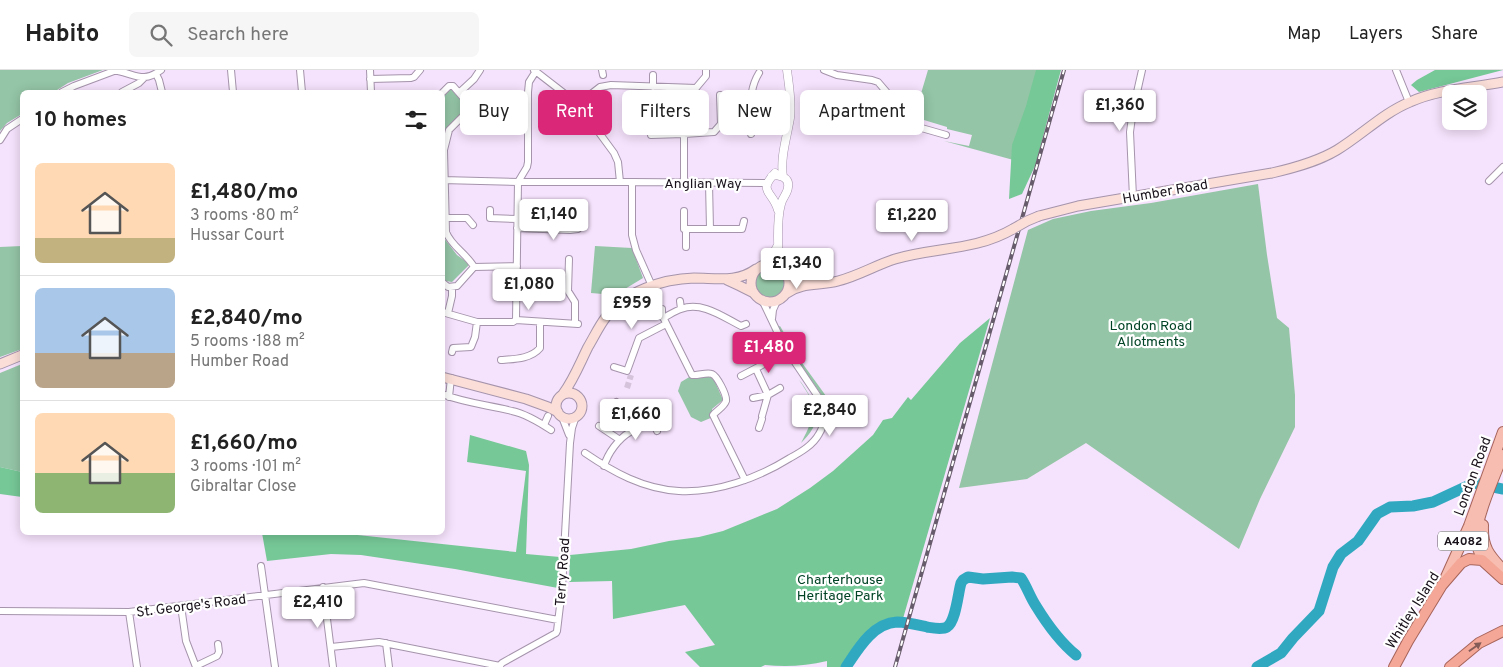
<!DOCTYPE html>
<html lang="en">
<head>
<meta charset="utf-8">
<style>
	:root { --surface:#fff; --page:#f6f6f6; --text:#222; --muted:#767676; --line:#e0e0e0; --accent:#db2777 }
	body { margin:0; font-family:Overpass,sans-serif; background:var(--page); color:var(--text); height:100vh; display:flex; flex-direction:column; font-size:19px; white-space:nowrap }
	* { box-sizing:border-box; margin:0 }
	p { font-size:16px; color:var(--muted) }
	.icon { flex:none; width:28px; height:28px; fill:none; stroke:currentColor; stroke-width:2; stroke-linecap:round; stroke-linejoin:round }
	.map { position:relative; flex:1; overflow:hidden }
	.side { position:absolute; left:20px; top:20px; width:425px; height:445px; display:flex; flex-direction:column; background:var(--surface); border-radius:8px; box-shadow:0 2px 12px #0003 }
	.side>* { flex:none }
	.top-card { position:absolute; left:460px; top:20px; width:475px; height:45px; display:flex; gap:10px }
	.controls { position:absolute; left:1442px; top:15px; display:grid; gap:10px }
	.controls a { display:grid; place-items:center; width:45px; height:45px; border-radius:8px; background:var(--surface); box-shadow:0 2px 12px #0003; font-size:25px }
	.price { position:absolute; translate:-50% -42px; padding:0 11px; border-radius:5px; background:#fff; color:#222; font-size:16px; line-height:32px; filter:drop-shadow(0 1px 2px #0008) }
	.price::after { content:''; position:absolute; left:50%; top:30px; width:15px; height:11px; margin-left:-8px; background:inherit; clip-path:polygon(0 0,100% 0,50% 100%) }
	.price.selected { background:var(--accent); color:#fff }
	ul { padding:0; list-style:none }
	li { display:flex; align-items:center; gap:15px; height:125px; padding:0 15px }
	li+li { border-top:1px solid var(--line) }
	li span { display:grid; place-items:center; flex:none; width:140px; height:100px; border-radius:8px; color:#555 }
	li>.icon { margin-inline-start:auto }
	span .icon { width:60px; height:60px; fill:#fffc; stroke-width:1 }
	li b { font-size:21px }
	h2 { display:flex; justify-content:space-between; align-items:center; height:60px; padding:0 15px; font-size:21px }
	.chip { padding:0 18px; border-radius:8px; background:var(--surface); box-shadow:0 2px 12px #0003; font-size:18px; line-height:45px }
	.chip.selected { background:var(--accent); color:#fff }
	header { display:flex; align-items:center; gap:30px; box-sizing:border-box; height:70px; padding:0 25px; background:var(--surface); border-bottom:1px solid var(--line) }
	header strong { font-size:24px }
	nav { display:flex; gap:28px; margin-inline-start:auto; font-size:18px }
	.search { width:350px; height:45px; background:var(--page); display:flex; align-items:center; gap:12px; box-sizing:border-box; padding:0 18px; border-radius:8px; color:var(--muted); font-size:19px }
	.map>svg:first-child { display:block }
</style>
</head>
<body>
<header>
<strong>Habito</strong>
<div class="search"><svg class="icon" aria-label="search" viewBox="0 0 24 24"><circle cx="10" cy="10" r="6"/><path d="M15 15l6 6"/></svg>Search here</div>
<nav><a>Map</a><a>Layers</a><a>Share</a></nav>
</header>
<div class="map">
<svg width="1503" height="597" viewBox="0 0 1503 597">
	<rect width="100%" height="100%" fill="#f5e2fc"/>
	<!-- green -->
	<path fill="#94c5a6" d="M0,0H103L68,13L54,22H22V44L7,53L0,61Z
		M928,0H1060L1035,96L944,71L969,76L972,65L947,59V57L914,47Z
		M448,20H452L466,36L465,40L443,62V26Z
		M1258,114L1267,185L1277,248L1289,258L1295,325V357L1260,429L1239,479L1086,373L1027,409L959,418L1028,160L1053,149L1091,141L1151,133Z
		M444,168L457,185L468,193V196L452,212L446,211L443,207L442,170Z
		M22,176V279L0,287V177Z
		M595,176L632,178L643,208L615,225L591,223Z
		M755 213a15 15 0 1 1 30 0a15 15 0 1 1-30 0Z
		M780,256L800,290L826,326L823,327L791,281L778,257Z
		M22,294V402L0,397V303Z
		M691,306L694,309L708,306L713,307L723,330L712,339L713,347L701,352L691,347L678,321L681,312Z
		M799,310C802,313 805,318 808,323C821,344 819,355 801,373C807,361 816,346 811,331C809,324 803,316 799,310Z"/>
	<!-- forest -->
	<path fill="#76c897" d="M1036,0H1061L1035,96L1022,124L1009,129L1012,75L1026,36Z
		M1435,0H1503L1419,22L1411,15L1417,10Z
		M990,248L902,552L882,556L841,597H827V591C806,596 786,597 765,595L761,597H700L685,582L715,575L685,535L613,549L612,511L569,512L570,485L631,479L669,471L699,467L723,461L777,439L810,418L833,401L873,365L883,350L892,348L908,327L911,330L960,273Z
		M470,365L526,381L529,395L526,484L560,487L558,518L455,499L361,485L331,484L267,491L262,463H339L516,482L526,401L467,392Z
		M0,397L22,402V427L0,424Z"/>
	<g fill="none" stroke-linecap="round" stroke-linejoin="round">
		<!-- river -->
		<path stroke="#30a9c0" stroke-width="11" d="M846,597C858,579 873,553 897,552C907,552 918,555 927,557C933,558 942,560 947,557C956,551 958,523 961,513L963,510L968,507L983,509L1012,507L1021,508C1027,517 1030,527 1036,536C1047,554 1060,572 1076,585
			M1257,597L1281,583L1293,568L1319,541L1333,497L1341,484L1358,471L1377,444L1390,437L1413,436L1433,432L1474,413L1503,419"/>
		<!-- minor-tunnel -->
		<path stroke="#d4c3da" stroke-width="6" stroke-dasharray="6 3" stroke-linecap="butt" d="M627,318L631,305"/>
		<!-- minor casing -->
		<g stroke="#a594ac" stroke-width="8">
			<path id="minor" d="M231,0L233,22
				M300,0L302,22
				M370,0L371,22
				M534,0L578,34L614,83L618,92L620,112
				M602,0L603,5
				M824,0L837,5L872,10L878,12L896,33L909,36L904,53L946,65
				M1396,0L1409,32
				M156,4L159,10L162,22
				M370,9L411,8L414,7L420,0
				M653,17V5
				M62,22L74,16L114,1H118C137,5 143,13 161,0
				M122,22L139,13L144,8
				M460,22L474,9L480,0
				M442,23L449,16H453L473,39
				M720,25L721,54
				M578,34L600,17L611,15L696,18L706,6V0
				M750,54L751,64
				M659,64V55
				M684,64L714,62L721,54H750C751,36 749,19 759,3
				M651,65L684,64V113
				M0,70L7,59L22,49
				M442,110L518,112H632
				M1489,111L1503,97
				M709,113L710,159H742L744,151
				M1133,127L1130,62L1133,40L1142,0
				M490,140V148L517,149
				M553,140V161
				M684,141V159H710
				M442,148H467L473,155
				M517,158L570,160L578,159L581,155
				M686,159V177
				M569,189L568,221L575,232V253
				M474,197C467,184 451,176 446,162L444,80L449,60L467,42L473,39L485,38
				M442,212L448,217L457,216L474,197L517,196
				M652,216L636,180L632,165V112L767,113
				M680,231L681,239
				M662,239V245L692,305C698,306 706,302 712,304C717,306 727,325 726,331C724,337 717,340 713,345L745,410
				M442,242L477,252H513L516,250L578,254
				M448,243L452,226V217
				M663,248C669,245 675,241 681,239C702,231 723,247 741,256L746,254
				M772,249L773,240L777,231
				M516,250L518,112L527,97L528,92V22L529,12L536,1
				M452,282L453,278L471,277L475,267L477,252
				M501,290C514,289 531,289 540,278V252
				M614,297L627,301L639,268L666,254
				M756,299L768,325L762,346
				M741,306L787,282
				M442,324C465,333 489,335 512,341C526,344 539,352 551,360
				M449,327L451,308
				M753,328L768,325L780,318
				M616,332L630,362
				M562,347L569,365
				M653,351L657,361
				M544,355L548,346
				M599,356L620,370
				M759,358L762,349
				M585,383C613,402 643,419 679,421C717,423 758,408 790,388C801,382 813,375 819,364C826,353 825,339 819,328L784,276L764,234L761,230
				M604,396C608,383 618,369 630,362C641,355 652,352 662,345
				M261,496L275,597
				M323,517L333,597
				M181,536L186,571L196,597
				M0,541L129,542L364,513L558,550
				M129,542L137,597
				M386,573L389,597
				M331,577L379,572L500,596
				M196,596L217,586L219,582L218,574
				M499,597L502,593L556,563L557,561L562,519L570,373L572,358L576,346"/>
		</g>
		<!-- tertiary casing -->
		<g stroke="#a594ac" stroke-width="9">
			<path id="tertiary" d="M775,103C757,122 773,121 778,140
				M772,106L776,105L783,107C787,109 789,112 788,117C788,123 782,128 781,134C777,148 777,184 781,197
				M783,107C780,87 787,67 790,48C792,32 789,16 787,0
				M764,195L771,188L777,177"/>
		</g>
		<!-- secondary casing -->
		<g stroke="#a594ac" stroke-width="11">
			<path id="secondary" d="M1039,146L1078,136L1272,103C1294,98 1317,92 1337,80C1362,65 1383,43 1410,32C1439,19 1472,18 1503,12
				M751 213a19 19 0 1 1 38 0a19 19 0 1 1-38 0Z
				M785,200L801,209L814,212
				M727,210L740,216L754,223
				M787,223C802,212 821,216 838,211C858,206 876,195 895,189C935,177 975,181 1013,159
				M0,294L22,285
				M442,307L526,329L548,337L558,342
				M556 336a13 13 0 1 1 26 0a13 13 0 1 1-26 0Z
				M563,324C574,309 580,293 588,277C594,267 599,256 606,247C625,221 663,209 694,208C716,208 737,213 756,199"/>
		</g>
		<!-- primary casing -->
		<g stroke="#a6645a" stroke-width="12">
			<path id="primary" d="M1483,455C1482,477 1489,485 1503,500
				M1488,494C1481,487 1477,480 1476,470C1475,450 1495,405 1503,385
				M1446,507L1469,456L1503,362"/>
		</g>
		<!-- trunk casing -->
		<g stroke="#a6645a" stroke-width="12">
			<path id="trunk" d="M1394,597L1408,571L1442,515L1461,493L1469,489L1482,490L1503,509
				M1450,597L1479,573L1503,561"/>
		</g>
		<!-- minor -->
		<use href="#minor" stroke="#fff" stroke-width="6"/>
		<!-- tertiary -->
		<use href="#tertiary" stroke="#fff" stroke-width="8"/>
		<!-- secondary -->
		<use href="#secondary" stroke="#fbded8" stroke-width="9"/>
		<!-- primary -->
		<use href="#primary" stroke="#f7bdb0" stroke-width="10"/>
		<!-- trunk -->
		<use href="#trunk" stroke="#f4a796" stroke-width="10"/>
		<!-- rail casing -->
		<g stroke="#675c6b" stroke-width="4">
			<path id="rail" d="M895,597L1064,0"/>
		</g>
		<!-- rail -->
		<use href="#rail" stroke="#fff" stroke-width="2" stroke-dasharray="5.5" stroke-linecap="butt"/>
		<!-- secondary-bridge casing -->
		<g stroke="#a594ac" stroke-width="11" stroke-linecap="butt">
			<path id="secondary-bridge" d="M1013,159L1027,151L1039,146"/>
		</g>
		<!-- secondary-bridge -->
		<use href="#secondary-bridge" stroke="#fbded8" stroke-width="9"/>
	</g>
	<!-- one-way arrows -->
	<defs><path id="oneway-solid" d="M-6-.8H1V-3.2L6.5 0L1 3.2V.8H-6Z" transform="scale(1.25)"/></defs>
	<use fill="#865c58" href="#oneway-solid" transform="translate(1475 577) rotate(-35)"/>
	<g text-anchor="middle" stroke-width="4.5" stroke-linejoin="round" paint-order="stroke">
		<!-- shield labels -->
		<rect fill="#fff" stroke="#5d585f" stroke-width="1" x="1438" y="461.5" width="50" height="19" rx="4"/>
		<g font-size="12" font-weight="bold" fill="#18111a">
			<text x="1463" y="475">A4082</text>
		</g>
		<!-- street labels -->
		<g font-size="14" fill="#18111a" stroke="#fff">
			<text x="703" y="118">Anglian Way</text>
			<text transform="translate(1165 121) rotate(-10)" y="5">Humber Road</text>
			<text transform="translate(1472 406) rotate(-70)" y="5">London Road</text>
			<text transform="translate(562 502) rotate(-86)" y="5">Terry Road</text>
			<text transform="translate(191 535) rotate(-7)" y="5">St. George's Road</text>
			<text transform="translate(1412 540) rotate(-58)" y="5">Whitley Island</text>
		</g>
		<!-- park labels -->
		<g font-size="14" fill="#004325" stroke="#fff">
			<text x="1151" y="260">London Road<tspan x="1151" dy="16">Allotments</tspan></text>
			<text x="840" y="514">Charterhouse<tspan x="840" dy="16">Heritage Park</tspan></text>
		</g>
	</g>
</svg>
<div class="controls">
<a><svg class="icon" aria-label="layers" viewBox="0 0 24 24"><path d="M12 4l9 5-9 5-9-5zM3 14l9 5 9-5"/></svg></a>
</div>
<b class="price" style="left:1120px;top:62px">£1,360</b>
<b class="price" style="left:554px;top:171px">£1,140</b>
<b class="price" style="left:912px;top:172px">£1,220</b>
<b class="price" style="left:797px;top:220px">£1,340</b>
<b class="price" style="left:529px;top:241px">£1,080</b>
<b class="price" style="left:632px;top:260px">£959</b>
<b class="price selected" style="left:769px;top:304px">£1,480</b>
<b class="price" style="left:830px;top:367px">£2,840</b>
<b class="price" style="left:636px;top:371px">£1,660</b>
<b class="price" style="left:318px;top:559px">£2,410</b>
<div class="top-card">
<a class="chip">Buy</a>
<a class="chip selected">Rent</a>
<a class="chip">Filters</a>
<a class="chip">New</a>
<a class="chip">Apartment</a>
</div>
<section class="side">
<h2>10 homes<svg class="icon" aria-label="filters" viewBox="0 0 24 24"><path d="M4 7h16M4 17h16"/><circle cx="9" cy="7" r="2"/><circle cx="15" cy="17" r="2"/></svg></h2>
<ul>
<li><span style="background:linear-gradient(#ffd9b3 75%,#c2b280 0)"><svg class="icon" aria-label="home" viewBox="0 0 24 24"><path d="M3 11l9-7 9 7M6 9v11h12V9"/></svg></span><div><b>£1,480/mo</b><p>3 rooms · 80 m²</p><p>Hussar Court</p></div></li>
<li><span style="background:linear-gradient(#a9c7e8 65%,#b9a48a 0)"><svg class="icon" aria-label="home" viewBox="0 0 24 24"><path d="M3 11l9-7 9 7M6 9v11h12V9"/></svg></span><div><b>£2,840/mo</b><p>5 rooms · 188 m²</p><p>Humber Road</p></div></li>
<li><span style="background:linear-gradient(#ffd9b3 60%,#8fb573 0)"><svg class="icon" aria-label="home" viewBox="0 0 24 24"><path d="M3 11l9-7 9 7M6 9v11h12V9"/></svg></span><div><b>£1,660/mo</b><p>3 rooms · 101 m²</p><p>Gibraltar Close</p></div></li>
</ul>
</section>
</div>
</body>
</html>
